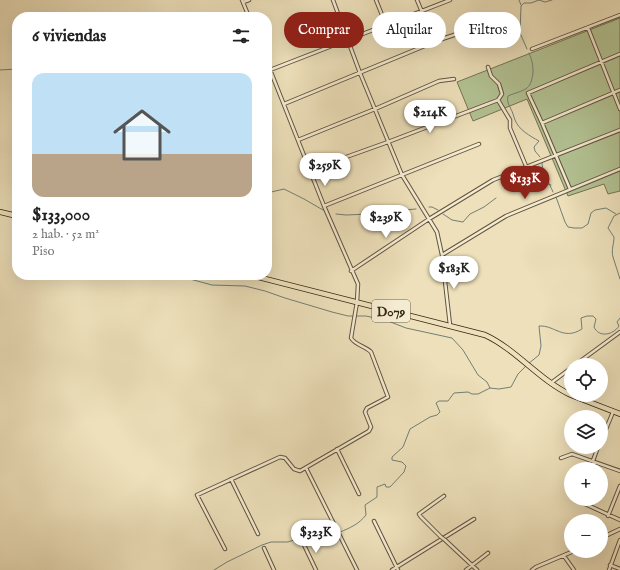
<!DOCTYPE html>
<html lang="es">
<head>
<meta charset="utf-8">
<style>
	:root { --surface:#fff; --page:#f2f2f2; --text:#222; --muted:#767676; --accent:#8f2418 }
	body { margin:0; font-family:"IM FELL English",serif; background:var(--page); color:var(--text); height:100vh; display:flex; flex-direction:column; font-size:15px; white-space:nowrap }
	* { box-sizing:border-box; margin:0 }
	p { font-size:13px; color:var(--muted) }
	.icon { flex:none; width:22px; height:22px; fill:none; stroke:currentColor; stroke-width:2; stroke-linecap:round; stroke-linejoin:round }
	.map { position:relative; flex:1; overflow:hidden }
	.panel { position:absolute; left:12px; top:12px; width:260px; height:268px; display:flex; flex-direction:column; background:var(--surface); border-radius:16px; box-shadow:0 4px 16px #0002 }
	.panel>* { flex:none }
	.banner { position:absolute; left:284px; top:12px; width:276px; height:36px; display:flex; gap:8px }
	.tools { position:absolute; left:564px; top:358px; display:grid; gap:8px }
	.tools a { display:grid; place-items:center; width:44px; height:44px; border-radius:50%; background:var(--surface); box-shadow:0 4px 16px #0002; font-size:20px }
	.price { position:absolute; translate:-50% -34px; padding:0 9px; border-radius:14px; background:#fff; color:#222; font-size:13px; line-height:26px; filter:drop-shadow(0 1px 2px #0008) }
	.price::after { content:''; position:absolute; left:50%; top:24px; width:12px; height:9px; margin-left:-6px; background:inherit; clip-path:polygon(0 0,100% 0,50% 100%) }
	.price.selected { background:var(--accent); color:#fff }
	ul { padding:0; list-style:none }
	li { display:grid; align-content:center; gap:8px; height:212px; padding:0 20px }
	li span { display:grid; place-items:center; height:124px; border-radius:12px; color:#555 }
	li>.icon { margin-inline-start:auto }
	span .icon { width:72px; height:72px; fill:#fffc; stroke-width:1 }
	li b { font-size:17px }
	h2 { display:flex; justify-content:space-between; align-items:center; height:48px; padding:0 20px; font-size:17px }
	.chip { padding:0 14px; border-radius:18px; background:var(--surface); box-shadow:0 4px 16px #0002; font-size:14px; line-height:36px }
	.chip.selected { background:var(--accent); color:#fff }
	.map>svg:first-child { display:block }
</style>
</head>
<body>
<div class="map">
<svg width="620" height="570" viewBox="0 0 620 570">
	<rect width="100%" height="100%" fill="#ede0ba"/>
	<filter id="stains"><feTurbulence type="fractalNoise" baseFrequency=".005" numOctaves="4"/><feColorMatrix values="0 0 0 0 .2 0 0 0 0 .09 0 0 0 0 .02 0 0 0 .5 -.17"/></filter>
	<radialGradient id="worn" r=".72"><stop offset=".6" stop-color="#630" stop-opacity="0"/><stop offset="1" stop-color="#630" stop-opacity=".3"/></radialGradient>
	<!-- green -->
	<path fill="#b3c394" stroke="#747454" d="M620,18V191L608,194L604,184L568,196L527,99L473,121L457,82Z"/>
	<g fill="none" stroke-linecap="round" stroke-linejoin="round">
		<!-- stream -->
		<path stroke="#727f75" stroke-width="1" d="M519,0L521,5
			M527,49L520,33L521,6L524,3H531L539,0L545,2L552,0
			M529,53C532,60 533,64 533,72C531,92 524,89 508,96C506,103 511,107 513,114C514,116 514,118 515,120C519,130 530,136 539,141L534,147L535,151L540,157
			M0,70L17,69
			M542,162C542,173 549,182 553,192
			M505,188L514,187L531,181L542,182L551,185
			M267,193L284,189L304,199L323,210
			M556,197L565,222L568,227L574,228H582L588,224L591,213L595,210L606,208L616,214
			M429,207H432L438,210
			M375,213L383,208L393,211L416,209
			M620,213L614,216L608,228L614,237C614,244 611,250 613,257C615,264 618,272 620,279
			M336,214L346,215L370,214
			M443,214L452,220L463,222L470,214L484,207L496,198
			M175,275L212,285L245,286L265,291L285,298L332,312L348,316H366L388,321L406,328L452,338L463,350L478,375L487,382L490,388
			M528,364L539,355L541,346L539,326C555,325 563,341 582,329L581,318L587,316H593L596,319L594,327C599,338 613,335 619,326L617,322L620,318
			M340,532C350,528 359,524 366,515L365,505L377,497V487L385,484L386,487H390L404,472L406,466L402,462L392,460V457L403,447L410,429L430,417L437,415L440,412L436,403L439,401H448L454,393L468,392L472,394H478L490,388L499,389L511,387L518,374L526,366
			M214,570L227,562L262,545L271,542H288L317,532L325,534L337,532"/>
		<!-- minor casing -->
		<g stroke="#63533d" stroke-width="4.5">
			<path id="minor" d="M242,0L249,17
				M333,0L360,73L402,175L437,232L442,255L450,325
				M376,0L386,25
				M417,0L422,12
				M243,2L249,0
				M588,28L620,109
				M532,49L620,15
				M270,70L450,0
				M498,100L510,120V128L526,166
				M284,104L439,40L505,18
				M542,123L620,90
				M298,140L375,109L439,81L454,79
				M310,170L388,142L498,100L502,94L499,84L491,76L488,67
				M570,189L542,123L528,93L620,54
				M324,206L479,144
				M442,255L506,216L620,169
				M351,271L429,219L493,180L620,130
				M575,365L620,332
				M551,383L571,368
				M601,441L613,412
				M337,449L359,494
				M561,458L572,454L620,471
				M306,468L357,570
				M590,469L598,447
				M231,479L258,534
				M579,499L583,503L620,520
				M608,516L620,486
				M374,521L398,570
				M441,537L421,517L419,514L444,496
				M601,538L620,529
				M445,540L477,570
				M304,545L316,570
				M264,548L274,570
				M225,549L197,495L280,457L285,458L294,469L300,471L369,431L371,427L365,412L367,408L388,397L371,352C365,346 355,345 351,338L357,302L358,284L324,206L267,62
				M564,556L574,570
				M610,565L620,569
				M392,570L474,519
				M466,570L488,553
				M532,570L536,567L574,551
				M609,570L620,540"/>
		</g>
		<!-- primary casing -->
		<g stroke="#352413" stroke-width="6">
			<path id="primary" d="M0,212L17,216
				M250,275L485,335C517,350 539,380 571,395
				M571,395L620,414"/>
		</g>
		<!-- minor -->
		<use href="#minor" stroke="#f3ebd2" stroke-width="2.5"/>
		<!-- primary -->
		<use href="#primary" stroke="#ede0ba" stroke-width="4.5"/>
		<!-- minor-bridge casing -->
		<g stroke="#63533d" stroke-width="4.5" stroke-linecap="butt">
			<path id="minor-bridge" d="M441,537L445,540"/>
		</g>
		<!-- minor-bridge -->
		<use href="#minor-bridge" stroke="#f3ebd2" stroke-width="2.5"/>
	</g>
	<g text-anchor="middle" stroke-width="3.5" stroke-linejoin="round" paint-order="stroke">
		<!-- shield labels -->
		<rect fill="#f3ebd2" stroke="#6e604c" stroke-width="1" x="372" y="300" width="38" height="22" rx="3"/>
		<g font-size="13" font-weight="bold" fill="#352413">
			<text x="391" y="316">D079</text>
		</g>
	</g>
	<rect width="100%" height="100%" filter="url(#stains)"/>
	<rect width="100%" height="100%" fill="url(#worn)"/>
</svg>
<div class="tools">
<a><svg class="icon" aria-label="locate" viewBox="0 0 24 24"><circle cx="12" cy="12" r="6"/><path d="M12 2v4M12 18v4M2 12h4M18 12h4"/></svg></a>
<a><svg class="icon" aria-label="layers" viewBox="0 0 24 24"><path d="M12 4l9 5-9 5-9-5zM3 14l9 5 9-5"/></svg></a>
<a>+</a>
<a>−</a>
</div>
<b class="price" style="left:430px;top:134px">$214K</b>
<b class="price" style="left:325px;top:187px">$259K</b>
<b class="price selected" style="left:525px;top:200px">$133K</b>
<b class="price" style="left:386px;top:239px">$239K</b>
<b class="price" style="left:454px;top:290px">$183K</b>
<b class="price" style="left:316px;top:554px">$323K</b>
<div class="banner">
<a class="chip selected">Comprar</a>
<a class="chip">Alquilar</a>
<a class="chip">Filtros</a>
</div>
<section class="panel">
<h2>6 viviendas<svg class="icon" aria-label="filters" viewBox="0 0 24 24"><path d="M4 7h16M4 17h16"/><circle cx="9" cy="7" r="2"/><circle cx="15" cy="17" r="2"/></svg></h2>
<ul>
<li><span style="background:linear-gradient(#bfe0f5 65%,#b9a48a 0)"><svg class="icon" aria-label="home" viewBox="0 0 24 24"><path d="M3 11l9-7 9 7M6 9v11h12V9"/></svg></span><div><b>$133,000</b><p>2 hab. · 52 m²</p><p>Piso</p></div></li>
</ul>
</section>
</div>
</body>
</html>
